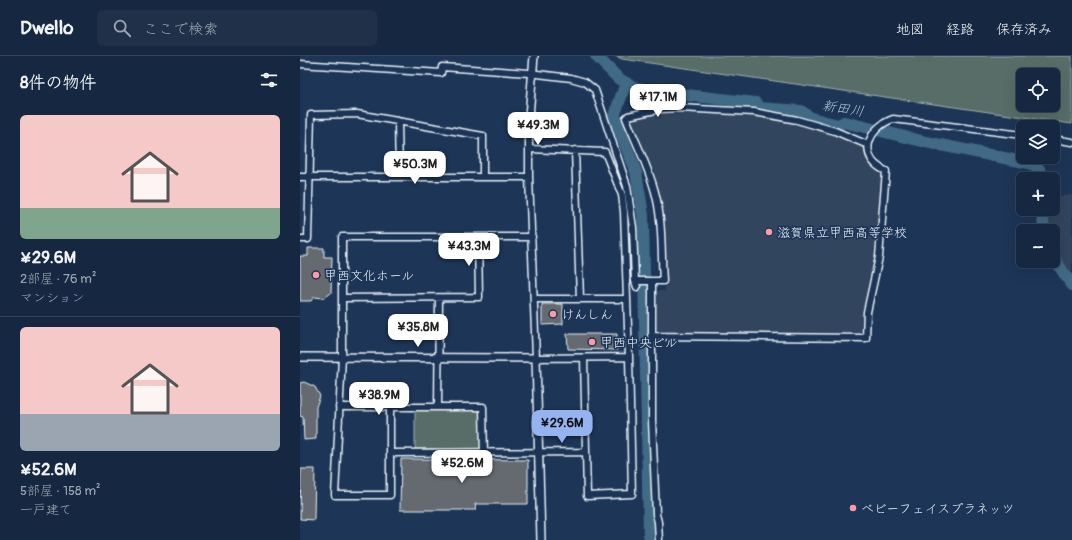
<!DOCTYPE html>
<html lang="ja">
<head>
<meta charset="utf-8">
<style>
	:root { --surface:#162841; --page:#1f3048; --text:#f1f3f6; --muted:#9ea6b1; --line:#35445a; --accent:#95b2f1 }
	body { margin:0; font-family:Pangolin,"Klee One",sans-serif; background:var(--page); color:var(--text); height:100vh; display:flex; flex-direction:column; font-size:15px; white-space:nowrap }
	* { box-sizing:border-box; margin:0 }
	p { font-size:13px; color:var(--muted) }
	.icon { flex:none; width:22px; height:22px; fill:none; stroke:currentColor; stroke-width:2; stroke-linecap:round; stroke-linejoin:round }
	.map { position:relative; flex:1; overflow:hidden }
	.panel { display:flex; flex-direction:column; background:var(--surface); width:300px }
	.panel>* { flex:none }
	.controls { position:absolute; left:716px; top:12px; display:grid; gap:8px }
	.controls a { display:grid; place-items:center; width:44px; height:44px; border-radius:6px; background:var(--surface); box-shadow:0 4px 16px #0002,0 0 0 1px var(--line); font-size:20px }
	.price { position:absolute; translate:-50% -34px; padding:0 9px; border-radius:8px; background:#fff; color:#222; font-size:13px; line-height:26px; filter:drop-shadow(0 1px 2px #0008) }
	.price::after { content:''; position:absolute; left:50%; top:24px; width:12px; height:9px; margin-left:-6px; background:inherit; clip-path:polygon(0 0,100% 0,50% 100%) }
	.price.selected { background:var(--accent); color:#111 }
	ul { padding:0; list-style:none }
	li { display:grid; align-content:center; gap:8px; height:212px; padding:0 20px }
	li+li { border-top:1px solid var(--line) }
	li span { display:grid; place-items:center; height:124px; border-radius:6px; color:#555 }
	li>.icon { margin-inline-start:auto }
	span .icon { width:72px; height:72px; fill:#fffc; stroke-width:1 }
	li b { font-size:17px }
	h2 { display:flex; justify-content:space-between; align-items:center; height:48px; padding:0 20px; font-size:17px }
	header { display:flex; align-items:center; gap:24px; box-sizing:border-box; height:56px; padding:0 20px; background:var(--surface); border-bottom:1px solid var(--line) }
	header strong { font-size:19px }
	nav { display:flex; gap:22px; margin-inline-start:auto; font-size:14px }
	.search { width:280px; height:36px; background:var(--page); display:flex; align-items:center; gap:10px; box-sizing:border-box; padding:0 14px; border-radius:6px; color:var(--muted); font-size:15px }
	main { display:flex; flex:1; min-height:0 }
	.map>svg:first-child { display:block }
</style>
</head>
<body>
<header>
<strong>Dwello</strong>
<div class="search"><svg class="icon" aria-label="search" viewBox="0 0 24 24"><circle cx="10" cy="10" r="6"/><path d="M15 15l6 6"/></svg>ここで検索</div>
<nav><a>地図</a><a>経路</a><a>保存済み</a></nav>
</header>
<main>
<section class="panel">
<h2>8件の物件<svg class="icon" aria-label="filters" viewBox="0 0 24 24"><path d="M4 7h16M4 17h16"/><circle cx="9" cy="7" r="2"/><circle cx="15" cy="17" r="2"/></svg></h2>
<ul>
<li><span style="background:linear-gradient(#f6c9c9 75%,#7fa58c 0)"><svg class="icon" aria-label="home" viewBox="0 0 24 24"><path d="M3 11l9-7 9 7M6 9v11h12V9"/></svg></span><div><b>¥29.6M</b><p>2部屋 · 76 m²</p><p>マンション</p></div></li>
<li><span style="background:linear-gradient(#f6c9c9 70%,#9aa5b1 0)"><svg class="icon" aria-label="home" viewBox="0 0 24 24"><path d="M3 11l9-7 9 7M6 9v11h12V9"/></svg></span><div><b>¥52.6M</b><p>5部屋 · 158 m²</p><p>一戸建て</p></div></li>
</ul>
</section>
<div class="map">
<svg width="772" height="484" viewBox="0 0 772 484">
	<rect width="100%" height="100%" fill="#1d3557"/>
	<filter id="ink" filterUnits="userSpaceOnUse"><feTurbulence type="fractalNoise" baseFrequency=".025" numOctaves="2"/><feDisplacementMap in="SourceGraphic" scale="8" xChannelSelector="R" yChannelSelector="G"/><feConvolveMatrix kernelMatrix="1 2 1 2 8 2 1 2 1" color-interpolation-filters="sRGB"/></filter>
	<g filter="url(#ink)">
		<!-- built -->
		<path fill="#33455e" d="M361,53L463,61L503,69L528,77L564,91L574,113L584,118L576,200L564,258L565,278L359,276L354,273V235H365L358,151L327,61Z
			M772,139V221L753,192V175H750L749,168L751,153H753V140Z"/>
		<!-- green -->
		<path fill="#596d68" stroke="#a0afb0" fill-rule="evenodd" d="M315,0H772V68L322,3ZM723,19H753V49H723Z
			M177,353L181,356V392L115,393V354Z"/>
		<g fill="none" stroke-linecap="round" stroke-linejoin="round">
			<!-- river -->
			<path stroke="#3f6b85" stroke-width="12" d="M296,0L319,23L334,31L351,35L456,47L460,52L501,55L511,62L538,69L544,66L626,86L729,107L739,113L743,123
				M326,27L314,60L336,116L343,159L349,479
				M744,153L743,162L744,175
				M753,201L772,229"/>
		</g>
		<!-- building -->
		<path fill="#656b70" stroke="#e8f1f8" d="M8,192H24V201H32L31,237L24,242L14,241L11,245H0V200H8Z
			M242,248H263V268L242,269Z
			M267,278H317V294L268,293Z
			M4,326L15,331L20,340L16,351V383L4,384L3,361L0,360V327Z
			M101,403L228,404V448H175L176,454H100Z
			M1,413H15L14,464L0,463Z"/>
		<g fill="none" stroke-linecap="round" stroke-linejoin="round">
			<!-- minor casing -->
			<g stroke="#e8f1f8" stroke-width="9">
				<path id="minor" d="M0,8L141,17L142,11L229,17L271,22L285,26L295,34L327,130L333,172L335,225L337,231
					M229,60V121L236,302L329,301L324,156L322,139L305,96L229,93
					M98,65L99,120
					M753,83L772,86
					M275,94L280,243
					M0,121H229
					M232,181H42V301L35,439H90V397L285,396
					M0,183H8L11,59L57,58L183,80V120
					M335,225H363C361,196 363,165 355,136C348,110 336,87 326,62L328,60L360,53L379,52L454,56L497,64L535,75L568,89
					M352,225V364L356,458L358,466L359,484
					M42,242L179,241L178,181
					M234,243H327
					M351,280L566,282L567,256L579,201L586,115C557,102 567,72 593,63L723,79
					M284,302L287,440L332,438L329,301
					M39,351H90V397
					M90,351H183L184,398
					M138,351L139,242"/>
			</g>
			<!-- tertiary casing -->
			<g stroke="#e8f1f8" stroke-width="10">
				<path id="tertiary" d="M229,60L234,0
					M0,301L236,302L241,484"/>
			</g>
			<!-- minor -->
			<use href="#minor" stroke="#1d3557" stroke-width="6"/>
			<!-- tertiary -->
			<use href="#tertiary" stroke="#1d3557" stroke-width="7"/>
		</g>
	</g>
	<!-- markers -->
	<g fill="#ff9aa2" stroke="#1d3557" stroke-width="1.5">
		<circle cx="469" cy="176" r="4"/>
		<circle cx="16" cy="219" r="4"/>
		<circle cx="253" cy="258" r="4"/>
		<circle cx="292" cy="286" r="4"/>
		<circle cx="553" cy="452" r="4"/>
	</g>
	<g text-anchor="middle" stroke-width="3.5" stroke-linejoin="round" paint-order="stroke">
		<!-- poi labels -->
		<g font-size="13" fill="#e8f1f8" stroke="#1d3557" text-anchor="start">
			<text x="477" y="181">滋賀県立甲西高等学校</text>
			<text x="24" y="224">甲西文化ホール</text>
			<text x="261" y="263">けんしん</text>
			<text x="300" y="291">甲西中央ビル</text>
			<text x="561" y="457">ベビーフェイスプラネッツ</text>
		</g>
		<!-- water labels -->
		<g font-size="14" font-style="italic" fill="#adc2d0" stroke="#1d3557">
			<text transform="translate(543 52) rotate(9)" y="5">新田川</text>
		</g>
	</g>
</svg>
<div class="controls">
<a><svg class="icon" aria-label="locate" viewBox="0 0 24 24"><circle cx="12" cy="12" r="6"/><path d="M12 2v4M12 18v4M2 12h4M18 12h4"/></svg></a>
<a><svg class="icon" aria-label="layers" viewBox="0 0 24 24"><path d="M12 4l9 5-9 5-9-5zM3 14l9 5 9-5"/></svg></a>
<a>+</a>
<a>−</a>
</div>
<b class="price" style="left:358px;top:62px">¥17.1M</b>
<b class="price" style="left:238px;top:90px">¥49.3M</b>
<b class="price" style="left:115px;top:129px">¥50.3M</b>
<b class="price" style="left:169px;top:211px">¥43.3M</b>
<b class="price" style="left:118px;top:292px">¥35.8M</b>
<b class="price" style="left:79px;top:360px">¥38.9M</b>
<b class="price selected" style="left:262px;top:388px">¥29.6M</b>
<b class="price" style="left:162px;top:428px">¥52.6M</b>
</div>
</main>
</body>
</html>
